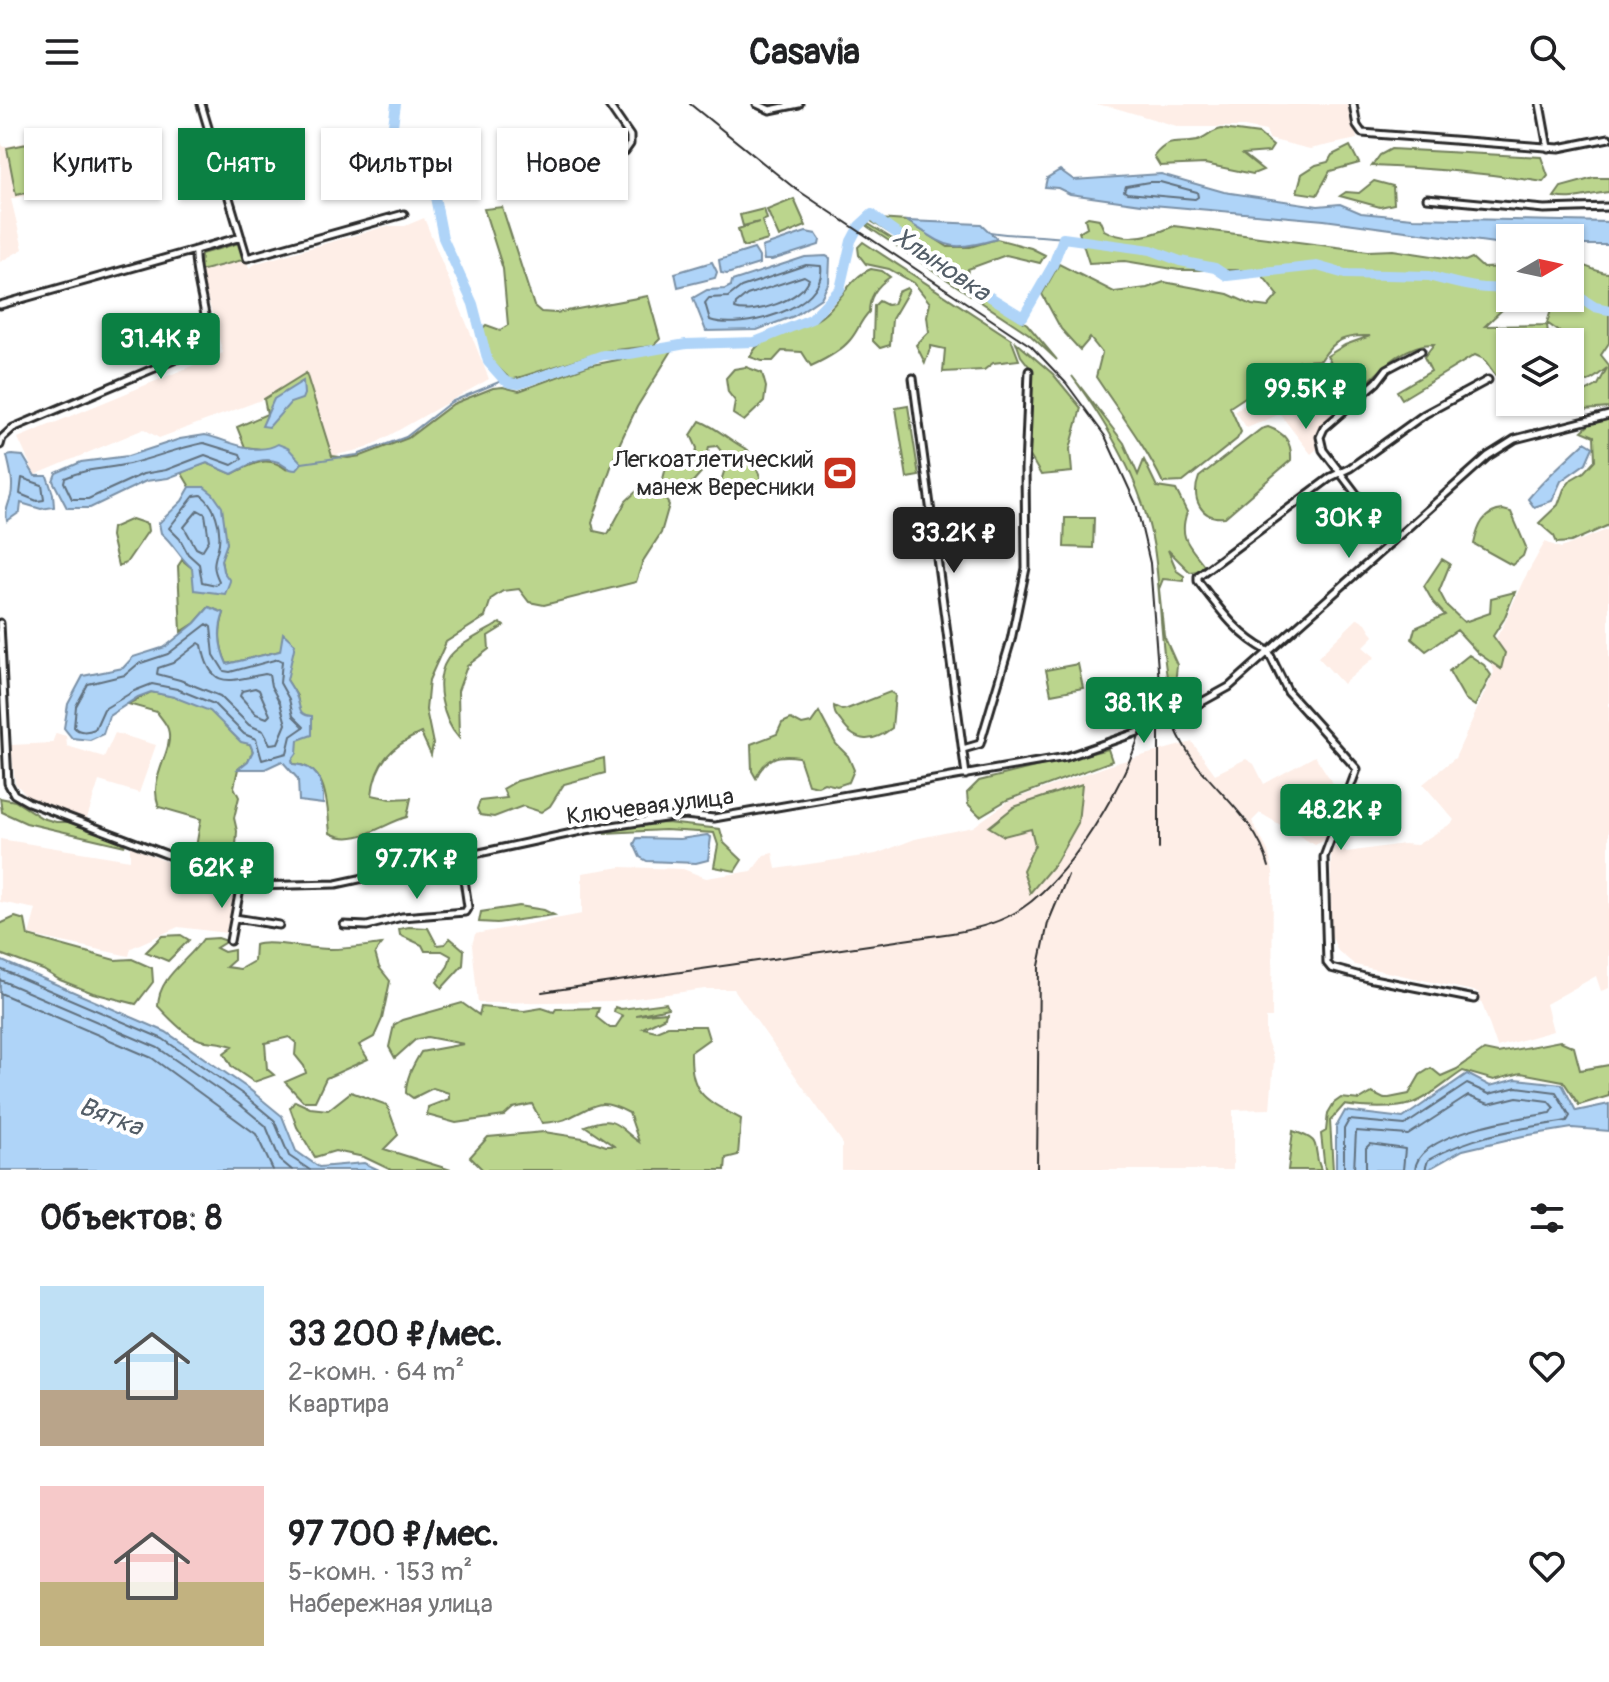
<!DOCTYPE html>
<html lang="ru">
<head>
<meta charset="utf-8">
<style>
	:root { --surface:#fff; --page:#f6f6f6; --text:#202124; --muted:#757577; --accent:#0b8043 }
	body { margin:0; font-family:Pangolin,sans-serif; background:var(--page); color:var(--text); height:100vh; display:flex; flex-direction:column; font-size:30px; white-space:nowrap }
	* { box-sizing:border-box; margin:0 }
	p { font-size:26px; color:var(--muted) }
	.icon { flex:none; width:44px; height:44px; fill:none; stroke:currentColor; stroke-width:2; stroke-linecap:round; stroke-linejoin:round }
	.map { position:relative; height:1066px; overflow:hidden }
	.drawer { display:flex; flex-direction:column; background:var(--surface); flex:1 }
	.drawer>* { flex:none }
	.hud { position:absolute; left:24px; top:24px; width:800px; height:72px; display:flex; gap:16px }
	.needle { width:52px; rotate:81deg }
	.controls { position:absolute; left:1496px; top:120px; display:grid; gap:16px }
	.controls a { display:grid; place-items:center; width:88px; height:88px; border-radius:0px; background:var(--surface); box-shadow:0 2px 6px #0004; font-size:40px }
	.price { position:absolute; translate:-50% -68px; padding:0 18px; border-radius:8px; background:var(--accent); color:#fff; font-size:26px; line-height:52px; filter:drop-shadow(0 2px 4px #0008) }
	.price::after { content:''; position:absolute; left:50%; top:48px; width:24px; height:18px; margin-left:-12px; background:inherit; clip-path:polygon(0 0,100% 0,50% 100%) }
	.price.current { background:#222; color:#fff }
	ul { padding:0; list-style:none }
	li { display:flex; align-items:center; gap:24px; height:200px; padding:0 40px }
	li span { display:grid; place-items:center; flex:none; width:224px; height:160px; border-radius:0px; color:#555 }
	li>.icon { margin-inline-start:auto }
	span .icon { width:96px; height:96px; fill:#fffc; stroke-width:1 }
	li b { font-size:34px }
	h2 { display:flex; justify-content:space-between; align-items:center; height:96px; padding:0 40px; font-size:34px }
	.tag { padding:0 28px; border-radius:0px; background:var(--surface); box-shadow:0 2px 6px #0004; font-size:28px; line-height:72px }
	.tag.current { background:var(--accent); color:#fff }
	header { display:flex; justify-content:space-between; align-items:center; height:104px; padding:0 40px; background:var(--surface); font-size:36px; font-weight:800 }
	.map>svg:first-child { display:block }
</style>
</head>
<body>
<header><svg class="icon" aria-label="menu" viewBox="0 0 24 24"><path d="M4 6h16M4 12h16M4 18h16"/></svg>Casavia<svg class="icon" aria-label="search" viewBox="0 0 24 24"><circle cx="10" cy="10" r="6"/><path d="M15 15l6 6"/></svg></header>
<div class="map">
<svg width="1609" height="1066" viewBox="0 0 1609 1066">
	<rect width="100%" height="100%" fill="#fff"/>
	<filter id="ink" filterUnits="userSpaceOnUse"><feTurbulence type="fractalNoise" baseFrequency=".0125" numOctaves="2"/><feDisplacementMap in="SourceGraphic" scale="16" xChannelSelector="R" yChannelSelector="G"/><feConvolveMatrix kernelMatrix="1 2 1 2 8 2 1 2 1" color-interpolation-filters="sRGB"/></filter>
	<g filter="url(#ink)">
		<!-- built -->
		<path fill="#feeee7" d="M1093,0H1350L1357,35L1310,45L1269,35L1266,27L1244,23H1180L1112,3Z
			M1,37L3,43L28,38L38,89L11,95L23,145L0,158Z
			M424,114L489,275L367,344L332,352L306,270L264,295L159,334L144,325L35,371L18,334L223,249L200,167L199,155L203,149L239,139L249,164L257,159L387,122H405Z
			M1303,261L1328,268L1348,299L1320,324L1317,345L1311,350L1280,310L1247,324L1235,307Z
			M1609,425V884L1601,887L1596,872L1546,900L1553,927L1497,943L1478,888L1355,861L1338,847L1331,831V749L1335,743L1347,748L1403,740L1417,741L1452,719L1454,716L1423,680L1455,654L1494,568L1488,548L1504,520L1523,477L1545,438L1561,444Z
			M1358,514L1366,519L1374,532L1363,543L1375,553L1343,580L1318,553Z
			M56,629L66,632L67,642L104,653L115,629L156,641L139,689L99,677L86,717L31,696L15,679L11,641L52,639Z
			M1192,638L1215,670L1246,655L1254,660L1264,680L1315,652L1342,693L1330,726L1323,737L1315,741L1260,709L1252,717L1268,747L1273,768L1272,914H1266V934L1274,956L1270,1005L1233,1006V1066H842V1038L734,885H705L614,897L478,899L472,841L475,830L582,810V769L621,763L683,765L706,774L752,767L764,751L773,749L776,765L876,750L915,735L973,723L1009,697L1116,659Z
			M0,735L130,756V742L236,788L227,829L178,823L131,844L129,852L29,831L36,805L0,798Z"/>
		<!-- green -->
		<path fill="#bbd58d" stroke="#73805c" stroke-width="2" d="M1222,25L1259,30L1273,42L1269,48L1243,50L1263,66L1253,70L1205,60L1160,62L1154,52C1169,33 1177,41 1197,37C1207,34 1211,27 1222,25Z
			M27,40L36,87L16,91L7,44Z
			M1350,42L1359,59L1330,67L1317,91L1297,88L1302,70L1316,61L1328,58L1332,51Z
			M1391,45L1541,53L1548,72L1543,78C1487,69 1430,64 1372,62L1380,51Z
			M1594,74H1609V88C1587,90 1577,97 1554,93L1561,83Z
			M1374,77L1393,82L1394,100L1380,103L1340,92L1346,88L1359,89Z
			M794,95L806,122L779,133L767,106Z
			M502,103L534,202L541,208L556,209L648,192L660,235L653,242L605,247L511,276L489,255L482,225L486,221L500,226L508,221L503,165L484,105Z
			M764,105L767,115L762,117L768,136L743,143L738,125L759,118L743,122L740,111Z
			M1088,113L1099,115L1104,126C1126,139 1152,132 1174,122L1368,147L1393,146L1465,157L1472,154L1483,164L1506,163L1510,159V194H1570V159C1585,159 1595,169 1609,169V239L1601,251L1609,261V304L1584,306L1580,291L1598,281L1607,264C1591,276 1592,280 1570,276V238H1558L1564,231L1547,219L1551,206L1542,194L1506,202L1485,222L1547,221L1549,238H1510V275L1501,279L1484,255L1475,251L1402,295L1397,287L1431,267L1424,253L1434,240C1403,239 1378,269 1357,289H1348L1327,252L1345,241L1370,232C1346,231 1334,235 1321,256L1300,257L1230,303L1241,328L1237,335L1183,378L1163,379C1145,341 1119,308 1096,273L1102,249L1090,234L1080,246L1061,225L1042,190L1059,160L1114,188L1147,184L1164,178L1228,190L1252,201L1268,203L1278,191L1262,171L1241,166H1179L1125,157L1089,159L1079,128L1087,123L1085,115Z
			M878,115L907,117L948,143H970L997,135L1031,144L1045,151L1040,159L1006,151L968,165L966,177L871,117Z
			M867,119L1027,220L1057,256L1029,230L868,123Z
			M863,138L1011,235L1019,256L993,259L984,266L943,268L945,245L931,242L925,259L916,241L929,228L927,212L930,199L914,179L889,165L866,160L859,151L858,143Z
			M239,139L246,155L200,167L201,150Z
			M871,165L882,167L890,173C878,181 869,193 869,208C860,217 858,227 850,236C841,247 824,256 811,262L802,248L782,247L773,257H762L750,253C762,226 800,229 821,213C839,200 851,172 871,165Z
			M907,184L909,186L892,215L890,241L880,244L873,237L874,202L879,197L887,201L893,200L898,188Z
			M1016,238L1053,270L1081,304L1070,345L1072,368L1041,371L1030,352L1032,266L1021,252Z
			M673,245L637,303L618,343L592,418L594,427L608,430L626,397L641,383L659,384L669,401L661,429L643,457L636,478L544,501L529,498L519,485L503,487L491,495L485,513L446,538L429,576L426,606L433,640L431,651L421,629C391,642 375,659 372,691L391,695L411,694L407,713C382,720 356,743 330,729C327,703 329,661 293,660L291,655L304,612L300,608L297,592L287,576L280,547L227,560C219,542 218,527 224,509L209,503L195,519L181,528L178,462L182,456L192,464L223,468L221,455L227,439L204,383H190L181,368L207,359L232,370C252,360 267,350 287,366L268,346L245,343L237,323L267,310L264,295L306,269L332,352L348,354L361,352L408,334L453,300L493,284L503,283L519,287L587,262Z
			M746,263L762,269L766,283L764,298L744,317L733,310L735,297L728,288L726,274L734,265Z
			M1072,272L1124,339L1138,371L1144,356L1157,383L1176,386L1187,408C1178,434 1189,441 1204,461L1198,467L1190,468L1168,446L1177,467L1184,472V477L1163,475L1159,485L1164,532L1177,561L1175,581L1180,587L1178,593L1168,579C1160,534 1161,488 1154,444C1143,380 1109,323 1072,272Z
			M908,302L919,372L907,374L896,304Z
			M1609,315V421L1571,438L1557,439L1554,432L1539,419L1558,401L1564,385L1572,375L1584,368L1595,356L1594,332L1582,327L1590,320Z
			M700,317C718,324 731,338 748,346L760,372V384L750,391L726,382L721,377L728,356L717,342L709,343L705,364L683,389L671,383L663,375L668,356H679L685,362L694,358L697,344L691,331Z
			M1268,323C1285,329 1292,338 1291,356L1225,413C1200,416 1191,394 1199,373L1261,325Z
			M1503,406L1511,408L1526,443L1523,452L1512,461L1474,440C1478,422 1483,408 1503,406Z
			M1065,414H1094L1093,444L1064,443Z
			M132,415L147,420L148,427L126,459L118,462L111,432L112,424Z
			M1442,455L1450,460L1439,487L1447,502L1464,518L1490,509L1491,494L1515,488L1504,515L1493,532L1505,549L1501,565L1478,549L1457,526L1426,547L1412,535L1415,524L1445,511L1433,498L1424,482Z
			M500,519L504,522L488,532L489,545L467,562L458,587L459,634C443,617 433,577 447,556C456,541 485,528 500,519Z
			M1469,551L1484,561L1491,571L1475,602L1465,595L1449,567Z
			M1078,560L1083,584L1051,590L1046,566Z
			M151,588C172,592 194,596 212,608C226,618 233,637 250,640L253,647L248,657L238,665L234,683L239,693L234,714L237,727L235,757L228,769L199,753L196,743L201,715L159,703C147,673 175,647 168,625C166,619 160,613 157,608L128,600Z
			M890,588L895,591L892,624C873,639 856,640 842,619C837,612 834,611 834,602L842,606L847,605Z
			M819,608L836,640L848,652L854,666L849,678L837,682L824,679L818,682L808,680L799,653C777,650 766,653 756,674L752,667L751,640L777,630L782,619L791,615L802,621L811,619Z
			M1108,645L1112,657L1007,696L980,712L968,700L967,689L979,677Z
			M604,654L605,669L564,680L550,702L541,708L523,702L494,713L480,711L477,705L480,697L507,694L503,685L517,677Z
			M1082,680L1078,719L1056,758L1030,789L1023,766L1035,741L1031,725L1004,732L989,723L1014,703Z
			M0,694L15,697L42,714L56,718H69L117,735L125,742L26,719L2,708Z
			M667,719L720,725L724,739L742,756L735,767L714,763L718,741L714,729L665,726L604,729L637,720Z
			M519,802L544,806L554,811L497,819L479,818L481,808Z
			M15,813L25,816L28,832L115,856L132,855L152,864L153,878L136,900L93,889L60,876L43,866L0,850V820Z
			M409,823L428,824L437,841L445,840L450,834L464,846L463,861L442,884L437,878L448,862L451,852L442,847H425L422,841L400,831L399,825Z
			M181,831L189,836L168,857L146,848L162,832Z
			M218,834L227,837L216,844L224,848L234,846V856L226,863L240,865L254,857L255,841C269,835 312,846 331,845C348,845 365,842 382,840L375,849L379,863L390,877L382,915L374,933L359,941L368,955L326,974L315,997H303L285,978L306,969L304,962L295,951L296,939L289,933L265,939L267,965L274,971L254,978L232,963L224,949L233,942C224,939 216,938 206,937C188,935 170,915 158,902C158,873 188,857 203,835Z
			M462,899L479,911L481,903L524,907L542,904L554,908L556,905L599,904L596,913L610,924H615L623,912L614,908L615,903L621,905L666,899L668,904L636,911L666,908L665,913L643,924L656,927L668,922H705L709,935L691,948C690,991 706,996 741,1015L738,1051L726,1054L725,1066H483L470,1053L488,1033L544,1028L583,1034L606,1042H614L585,1022C617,1010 617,1023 639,1038L629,1009C598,993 597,1001 568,1014C561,1018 551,1018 542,1019L532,1000L513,1004L504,1012L456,1019L427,1011L428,1003L449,995V989L433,984L413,994L406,989C406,973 413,962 421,948L464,940L427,933L415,936L395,954L389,943L394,921L402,916Z
			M1560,937L1574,943L1580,966L1609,961V992L1579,1001L1563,977L1521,969L1494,976L1463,967C1447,977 1432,992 1414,999C1396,1006 1362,1004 1344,1001L1330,1017L1333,1066H1325L1321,1030L1326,1027L1328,1009L1334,999L1341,994L1360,996L1372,989L1384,995L1409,990L1420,971L1431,964L1441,972L1457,965L1484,946L1498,949Z
			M351,988L387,1001L398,1031L384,1045L451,1066H391L364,1053L335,1047L315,1053L297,1023L290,1004L295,997L310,1004L328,1006Z
			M1293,1027C1326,1038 1310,1040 1321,1066H1288Z"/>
		<!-- water -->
		<path fill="#afd4f8" stroke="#7a90a6" stroke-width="2" d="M1060,66L1074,76L1161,70L1224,88L1318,102L1340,100L1361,109L1413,114L1609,118V141H1570V134H1510V140H1502L1324,116L1141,100L1070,90L1058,84L1045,83L1047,74Z
			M907,117L981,120L997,135C948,149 948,143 907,117Z
			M806,128L816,130L820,136L819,141L772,156H764L762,143Z
			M754,145L759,153V160L727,170L721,169L719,156Z
			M826,152L830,154L829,178L821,194L794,212L757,226L706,227L693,194L707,186L725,185L731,182L732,177L805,153Z
			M712,158L717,168L715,174L678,183L675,169Z
			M303,277L304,290L302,295L290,299L269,323L262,322L274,295Z
			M205,331C228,336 256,353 278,340L288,344L302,359L296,366C287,366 286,362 278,358C261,351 246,363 232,370L207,359L168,374L146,377L90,404H67L53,377L56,369L81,358L128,352L180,335Z
			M1585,338L1593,343L1586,359L1561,377L1552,397L1534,403L1528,395C1545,374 1565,357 1585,338Z
			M12,351L23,352L35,372H47L53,390L54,403L41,405L21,399L20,408L7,417C5,406 8,402 11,392C14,378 10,365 7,352Z
			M190,383H204L213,390L222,403L227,439L221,456L223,467L230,477L225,490L194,486L192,464C179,453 174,440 161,429L159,419L182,397Z
			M209,503L224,509C217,527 219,543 227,560L280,547L283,529L295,540L287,576C291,582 295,588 297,594C301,605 298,611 312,612V631L298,636L297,649L292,656L293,660C318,662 324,678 323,700L299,697L298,675L282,657L265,665H238L248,657L253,647L250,640L241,638L210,607L174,593L151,588L138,593L109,612L103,630L90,636L72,634L64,624L68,600L83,572L123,564L133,553L165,543L195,519Z
			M707,731L711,733L708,756L696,759L647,757L640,753L634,740L637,734L680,735Z
			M0,856L166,928L249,985L282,1012L296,1047L319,1063L364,1059L379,1066H0Z
			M1467,970L1490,982L1516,975L1562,980L1576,1007L1609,1000V1027L1572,1024L1523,1032L1463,1046L1427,1066H1336V1023L1345,1007L1403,1014Z"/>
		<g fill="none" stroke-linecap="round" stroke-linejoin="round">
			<!-- shore -->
			<path stroke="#606f7d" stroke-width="2" d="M1149,78H1160L1197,88L1198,93L1195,95L1127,89L1124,87L1126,82Z
				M806,161L821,162C827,205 741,227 710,216L705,199L709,194L728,193L741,183Z
				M804,172L809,175C803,195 753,212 735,205L736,200L747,191Z
				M204,339L240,350L242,355L232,361L205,351L166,366L143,370L88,395H72L64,378L65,374C87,364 106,365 129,360C154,354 178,344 204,339Z
				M22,374L42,381L44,396L37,397L20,390Z
				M201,391C215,401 221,422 219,439C216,456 210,459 219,477L216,481L202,478L199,460L188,450L180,435L169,424L194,392Z
				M198,406L205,410L209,436L202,447L196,444L184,423Z
				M207,520L211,523L214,551L224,567L230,568L278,555L282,557L280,579L289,595L293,612L304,623L291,632L287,649L262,656L256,635L244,630L214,600L177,585L152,580L134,587L104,605L95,625C88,628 79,629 74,623L76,602L88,580L125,571L138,560L168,550Z
				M199,539L202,541C210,587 229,577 265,570L269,571L271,582L280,599L286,620L278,639L270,640L263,627L249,621L220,592L180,576L157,570L158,564L173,559Z
				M255,584L259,586L270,611L267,614L256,610L240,592L242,587Z
				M0,865L163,935L244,991L274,1016L289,1052L310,1066
				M0,876L158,944L238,999L266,1022L280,1056L292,1066
				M0,889L152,954L256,1030L273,1066
				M1344,1066V1025L1349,1016L1405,1021L1467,980L1489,990L1517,983L1556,988L1570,1012L1567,1017C1518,1025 1472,1031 1428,1056L1425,1066
				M1354,1066L1356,1027L1408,1031L1468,992L1489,1000L1517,993L1548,997L1554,1004L1551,1009C1520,1014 1417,1028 1415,1066
				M1366,1066V1044L1370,1040L1405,1045L1403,1066"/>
			<!-- stream -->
			<path stroke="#7a90a6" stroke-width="2" d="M990,128C1014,132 1038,131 1063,134
				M302,359L357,351L406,333L451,298L504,276"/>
			<!-- river -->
			<path stroke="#afd4f8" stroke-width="10" d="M396,0L393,21L399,36L414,55L420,75L435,93L443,134L473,200L488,258L504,276L510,279L519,280L603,251L630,250L686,240L755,238L811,215L840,185L851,137L859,122L872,110C884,123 903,130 912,145L1023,213L1053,161L1063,134L1151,146L1180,157L1215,164L1227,172L1317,162L1345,170L1429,172C1451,178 1488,189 1510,182
				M1570,187L1595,203L1609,206"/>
			<!-- minor casing -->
			<g stroke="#2b2b2b" stroke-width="11">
				<path id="minor" d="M201,0L247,154L404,110
					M757,0L770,6L799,0
					M1353,0L1357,22L1362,29L1559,44L1609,34
					M1540,0L1548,44
					M589,67L625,47L630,40V32L608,0
					M1427,94L1544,105L1609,103
					M0,201L241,133
					M913,274L966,671
					M0,341L2,334L13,324L188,250C195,245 203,240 206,231C210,216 193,170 195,146
					M1392,437L1323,346L1320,333L1324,324L1377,278L1387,265L1421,247
					M0,519L8,679L14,690L28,698L250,782L336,780L586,726L684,711L714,714L1066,653L1141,627L1180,610L1229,583L1488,352L1515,335L1609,311
					M1268,547L1288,588L1357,665L1324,753L1327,859L1331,864L1368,874L1475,895
					M1268,547C1237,531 1219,504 1198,477V472L1331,373L1350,364L1425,310L1488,276
					M963,645L980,640L1011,536L1026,464L1025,365L1029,267
					M235,814L279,821
					M344,821L367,822L402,813L465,808L468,803L461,755
					M230,837L241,780"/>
			</g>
			<!-- minor -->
			<use href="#minor" stroke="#fff" stroke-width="5"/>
			<!-- rail -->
			<path stroke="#2b2b2b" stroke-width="2" d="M690,0L793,83L1031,242L1066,279L1105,332L1136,400L1150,459L1159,579V745
				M1165,595C1172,620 1182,642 1198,662C1225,695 1258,720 1269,763
				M542,888L952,829C977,825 1000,819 1021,805C1078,767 1142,654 1151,586
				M1037,1066L1039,862L1048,819L1068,771"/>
		</g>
	</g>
	<!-- icons -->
	<defs>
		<g id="stadium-square" transform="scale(1.8)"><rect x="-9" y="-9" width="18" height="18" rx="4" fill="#c8321e" stroke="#fff"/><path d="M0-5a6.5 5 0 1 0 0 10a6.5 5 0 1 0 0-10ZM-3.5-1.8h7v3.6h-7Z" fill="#fff"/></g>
	</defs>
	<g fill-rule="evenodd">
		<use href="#stadium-square" x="840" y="369"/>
	</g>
	<g text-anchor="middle" stroke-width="8" stroke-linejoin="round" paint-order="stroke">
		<!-- poi labels -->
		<g font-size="24" fill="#2b2b2b" stroke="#fff" text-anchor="end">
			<text x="814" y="363">Легкоатлетический<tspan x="814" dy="28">манеж Вересники</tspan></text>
		</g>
		<!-- street labels -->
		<g font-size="24" fill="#2b2b2b" stroke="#fff">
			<text transform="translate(650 702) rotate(-7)" y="8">Ключевая улица</text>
		</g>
		<!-- water labels -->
		<g font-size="26" font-style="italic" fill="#535e68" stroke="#fff">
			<text transform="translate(942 160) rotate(34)" y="9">Хлыновка</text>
			<text transform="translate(111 1012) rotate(21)" y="9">Вятка</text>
		</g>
	</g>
</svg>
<div class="controls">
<a><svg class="needle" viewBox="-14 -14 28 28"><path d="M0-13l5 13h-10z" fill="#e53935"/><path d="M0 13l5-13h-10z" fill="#757577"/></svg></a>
<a><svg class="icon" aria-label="layers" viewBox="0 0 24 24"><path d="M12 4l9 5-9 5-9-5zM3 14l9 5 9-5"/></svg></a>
</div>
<b class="price" style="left:161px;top:277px">31.4K ₽</b>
<b class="price" style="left:1306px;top:327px">99.5K ₽</b>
<b class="price" style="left:1349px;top:456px">30K ₽</b>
<b class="price current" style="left:954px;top:471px">33.2K ₽</b>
<b class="price" style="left:1144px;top:641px">38.1K ₽</b>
<b class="price" style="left:1341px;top:748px">48.2K ₽</b>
<b class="price" style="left:417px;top:797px">97.7K ₽</b>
<b class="price" style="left:222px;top:806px">62K ₽</b>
<div class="hud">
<a class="tag">Купить</a>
<a class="tag current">Снять</a>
<a class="tag">Фильтры</a>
<a class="tag">Новое</a>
</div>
</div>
<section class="drawer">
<h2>Объектов: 8<svg class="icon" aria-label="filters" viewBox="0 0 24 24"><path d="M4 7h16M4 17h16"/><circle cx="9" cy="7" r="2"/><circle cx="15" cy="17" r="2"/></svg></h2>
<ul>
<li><span style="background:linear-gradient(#bfe0f5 65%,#b9a48a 0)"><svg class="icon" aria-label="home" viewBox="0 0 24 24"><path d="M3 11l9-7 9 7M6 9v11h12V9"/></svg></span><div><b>33 200 ₽/мес.</b><p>2-комн. · 64 m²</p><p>Квартира</p></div><svg class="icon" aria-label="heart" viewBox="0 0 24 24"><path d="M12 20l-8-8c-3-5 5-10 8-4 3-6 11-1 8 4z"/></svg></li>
<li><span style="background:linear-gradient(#f6c9c9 60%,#c2b280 0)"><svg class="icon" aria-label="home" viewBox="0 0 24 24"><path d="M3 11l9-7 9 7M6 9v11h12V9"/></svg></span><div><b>97 700 ₽/мес.</b><p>5-комн. · 153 m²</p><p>Набережная улица</p></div><svg class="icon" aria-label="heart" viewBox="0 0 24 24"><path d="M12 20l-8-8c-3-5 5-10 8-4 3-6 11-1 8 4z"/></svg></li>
</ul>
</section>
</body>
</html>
